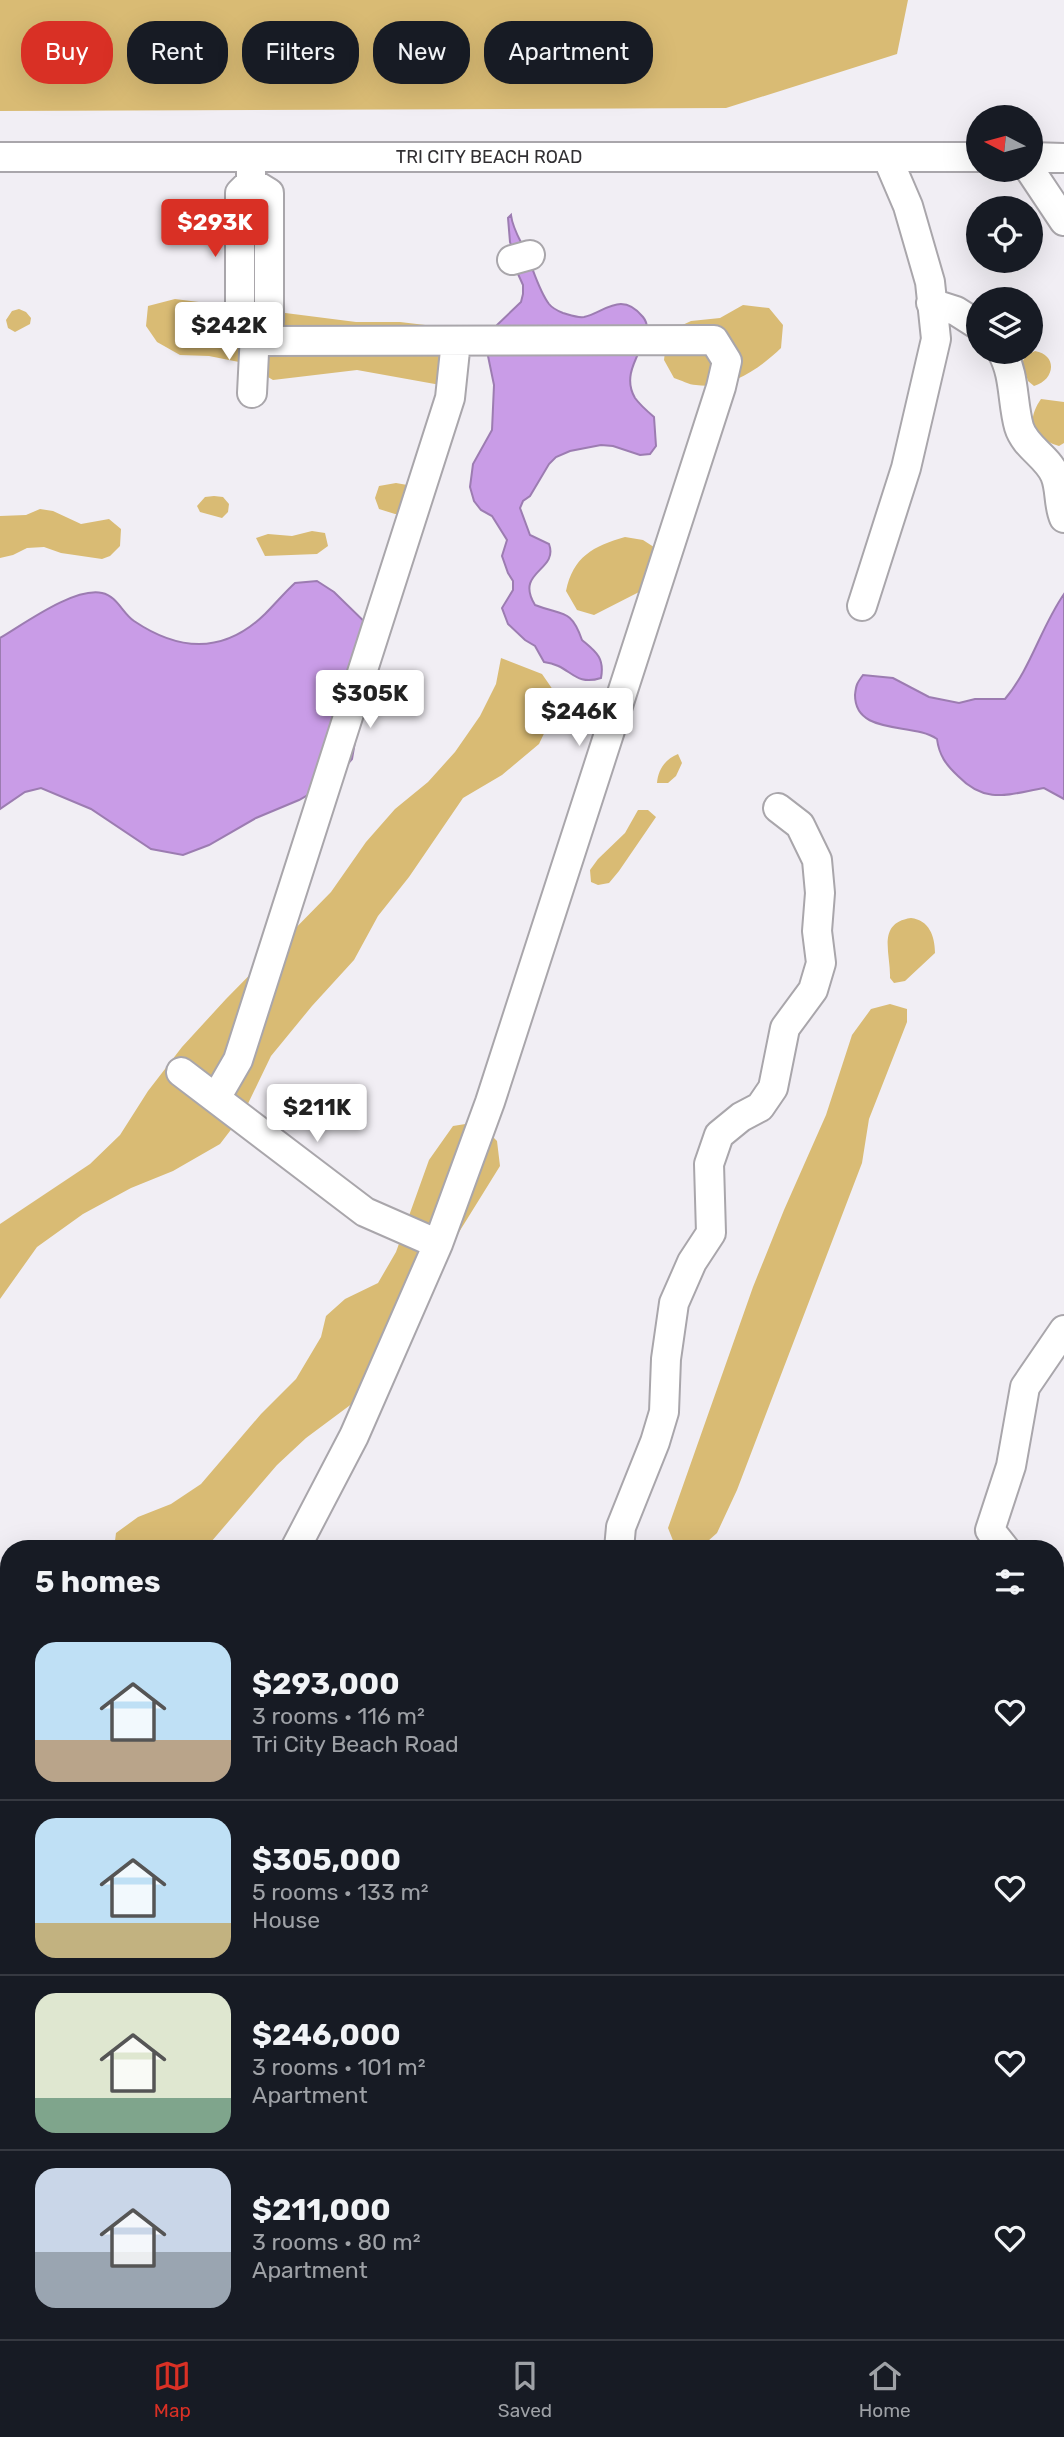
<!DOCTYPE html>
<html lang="en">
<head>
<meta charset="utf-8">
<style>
	:root { --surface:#171b24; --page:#20242c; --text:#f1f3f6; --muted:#9ea1a6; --line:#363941; --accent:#d93025 }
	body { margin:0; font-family:Rubik,sans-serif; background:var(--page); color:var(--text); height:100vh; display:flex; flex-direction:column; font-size:26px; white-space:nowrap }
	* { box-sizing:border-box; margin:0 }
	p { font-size:23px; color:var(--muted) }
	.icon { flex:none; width:38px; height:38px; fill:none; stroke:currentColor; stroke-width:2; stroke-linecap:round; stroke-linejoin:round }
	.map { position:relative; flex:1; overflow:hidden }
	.sheet { position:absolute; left:0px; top:1540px; width:1064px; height:800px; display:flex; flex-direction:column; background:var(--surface); border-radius:28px 28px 0 0; box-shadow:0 7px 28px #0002 }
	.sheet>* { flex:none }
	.hud { position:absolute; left:21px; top:21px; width:700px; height:63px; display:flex; gap:14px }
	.needle { width:46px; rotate:276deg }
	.tools { position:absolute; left:966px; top:105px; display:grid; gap:14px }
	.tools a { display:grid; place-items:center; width:77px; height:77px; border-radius:50%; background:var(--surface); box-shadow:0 7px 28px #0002; font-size:35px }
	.price { position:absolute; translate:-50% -60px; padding:0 16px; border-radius:7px; background:#fff; color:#222; font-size:23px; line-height:46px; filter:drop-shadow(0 2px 4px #0008) }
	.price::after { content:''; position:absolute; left:50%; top:42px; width:21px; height:16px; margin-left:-10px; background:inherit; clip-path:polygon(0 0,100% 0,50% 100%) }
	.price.active { background:var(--accent); color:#fff }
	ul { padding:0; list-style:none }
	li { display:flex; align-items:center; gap:21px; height:175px; padding:0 35px }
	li+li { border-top:2px solid var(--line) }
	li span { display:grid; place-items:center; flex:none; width:196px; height:140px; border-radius:21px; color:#555 }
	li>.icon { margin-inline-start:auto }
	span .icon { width:84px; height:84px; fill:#fffc; stroke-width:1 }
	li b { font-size:30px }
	h2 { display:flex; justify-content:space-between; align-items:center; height:84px; padding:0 35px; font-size:30px }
	.pill { padding:0 24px; border-radius:28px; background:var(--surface); box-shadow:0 7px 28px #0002; font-size:24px; line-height:63px }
	.pill.active { background:var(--accent); color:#fff }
	.menu { display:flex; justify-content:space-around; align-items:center; height:98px; border-top:2px solid var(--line); background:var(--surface); font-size:19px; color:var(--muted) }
	.menu a { display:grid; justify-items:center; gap:4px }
	.menu .active { color:var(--accent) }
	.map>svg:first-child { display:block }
</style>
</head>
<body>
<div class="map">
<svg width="1064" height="2339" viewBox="0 0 1064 2339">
	<rect width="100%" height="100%" fill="#f1eef4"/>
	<!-- green -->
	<path fill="#d9bb74" d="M0,0H908L897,54L726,108L0,111Z
		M175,299L356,322H400L442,327L446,386L357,370L273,380L244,363L209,356L180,355L157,342L146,326L148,306Z
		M743,305L769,308L783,325L781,348C759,369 729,390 696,385C689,385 681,380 674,378L664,360L666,343L674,329L691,321L720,318Z
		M19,309L26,312L31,318L30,324L15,332L8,328L6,320L12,311Z
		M1035,351C1058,355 1055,380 1034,386L1028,381L1022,362L1027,355Z
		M1041,399L1064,402V443L1059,446C1033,438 1025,422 1041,399Z
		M396,483L413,486L412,514H395L379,509L375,498L379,486Z
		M214,496L223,497L229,504L228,512L222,518L200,512L197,506L205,497Z
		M40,509L53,511L81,524L109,519L121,529L120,546L110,556L102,559L61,553L44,547L27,548L13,555L0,558V516L26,515Z
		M312,531L325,533L328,546L317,554L265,556L256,538L268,534L292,536Z
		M625,537L643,540L660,551L641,591L594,615L577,610L566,591C573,557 593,546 625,537Z
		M501,658L542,674L560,700L539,744L502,775L463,798L409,877L378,916L354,960L312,1006L271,1056L243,1114L220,1144L173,1171L131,1188L83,1214L37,1247L0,1299V1224L90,1164L120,1135L148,1091L182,1047L226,999L331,892L366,842L395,809L428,782L455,752L480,716L496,684Z
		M678,754L682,763L676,776L668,783H657C658,770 665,759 678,754Z
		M638,810H648L656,817L619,871L609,883L598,885L591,882L590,870L598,859L625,833Z
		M911,918C929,920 935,936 935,953L905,981L894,983L890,978C891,954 876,923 911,918Z
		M890,1004L907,1009V1022L869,1119L862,1163L737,1490L717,1533L699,1549L676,1548L668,1528L753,1287L784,1210L826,1115L852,1035L871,1009Z
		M478,1122L497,1141L500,1166L353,1403L306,1438L277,1465L205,1549H114L116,1533L138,1517L171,1504L201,1484L261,1414L296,1379L321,1337L326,1316L345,1299L378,1283L396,1252L429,1160L453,1126Z
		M9,1623V1741L0,1737V1625Z
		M689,2331H727L730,2339H690Z"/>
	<!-- water -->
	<path fill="#c99ce7" stroke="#9c7cb1" stroke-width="2" d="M511,215C513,232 524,245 529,260C535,275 540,292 549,304C553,309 558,311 563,313C570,315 577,318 584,317C604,313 621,290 643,317C660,338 616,366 635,398C640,405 647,411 654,417L656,446L650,454L640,455L613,446L601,445L570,451L556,457L549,464L530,496L523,501L520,508L530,535L549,544C559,571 514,571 535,605C563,616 571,608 582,640C595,651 605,657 601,678C573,687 571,665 544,662L535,646L525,640L508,624L502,608L513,590V581L508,573L502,556L507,540L492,516L481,510L474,501L470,487L473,464L492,430L494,385L488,356L497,325L521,302L523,294V285L518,274L519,267L510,242L508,218Z
		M317,581L334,592L374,631L352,759L334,780L299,800L256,818L209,845L183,855L151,849L91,809L41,788L25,792L0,809V638C24,624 74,587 102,593C117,596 123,614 134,621C180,652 224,654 265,614C276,603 285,592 295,583Z
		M1064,594V799L1044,788C1009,794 986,805 958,776C946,765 939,755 937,739C913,722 855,736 855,695C856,685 857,683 863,675L893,678L929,697L959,703L975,699H1005C1031,668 1041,627 1064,594Z
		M1064,2135V2296L1060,2293L1055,2281V2232L1058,2162Z"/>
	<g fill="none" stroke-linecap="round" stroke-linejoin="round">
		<!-- minor casing -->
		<g stroke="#a9a6ab" stroke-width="32">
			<path id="minor" d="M0,157H978
				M1031,157L1064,158
				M251,165V182L240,193V319L255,333
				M1030,170L1064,221
				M251,182L269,193V321L255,333L252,393
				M512,260L530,255
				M931,303L956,311L978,325
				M255,341L714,340L727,361L721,387L490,1102L438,1244L354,1436L295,1549
				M1002,352C1015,375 1012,402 1019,427C1025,447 1047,456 1055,475C1061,489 1058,504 1064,518
				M862,606L906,468L936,339L930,282L908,206L887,157
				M181,1072L365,1212L438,1244
				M216,1098L238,1060L450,398L456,341
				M619,1549L621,1527L655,1442L664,1412L666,1359L674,1303L692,1262L711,1233L709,1164L719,1135L741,1117L760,1107L773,1088L785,1028L813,990L821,963L817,931L820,893L817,860L800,825L778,808
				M1005,1549L990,1530L1011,1466L1025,1387L1064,1330
				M1055,1612L1064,1623
				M1055,1854L1064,1866
				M0,2102L9,2108
				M0,2198L9,2202
				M624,2331L625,2339
				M903,2331L905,2339"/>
		</g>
		<!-- minor -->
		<use href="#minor" stroke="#fff" stroke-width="28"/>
	</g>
	<g text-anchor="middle" stroke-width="5" stroke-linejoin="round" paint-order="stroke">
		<!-- street labels -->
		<g font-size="18" fill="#323033" stroke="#fff">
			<text x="489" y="163">TRI CITY BEACH ROAD</text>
		</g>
	</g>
</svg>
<div class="tools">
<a><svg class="needle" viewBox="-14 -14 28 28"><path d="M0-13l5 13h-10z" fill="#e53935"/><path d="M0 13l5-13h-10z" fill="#9ea1a6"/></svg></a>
<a><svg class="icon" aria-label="locate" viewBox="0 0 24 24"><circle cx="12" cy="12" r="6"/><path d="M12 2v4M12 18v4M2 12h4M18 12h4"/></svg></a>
<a><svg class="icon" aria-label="layers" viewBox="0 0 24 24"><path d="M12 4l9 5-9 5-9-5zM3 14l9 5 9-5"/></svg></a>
</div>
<b class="price active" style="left:215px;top:259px">$293K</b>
<b class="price" style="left:229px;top:362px">$242K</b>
<b class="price" style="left:370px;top:730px">$305K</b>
<b class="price" style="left:579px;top:748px">$246K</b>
<b class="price" style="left:317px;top:1144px">$211K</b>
<div class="hud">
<a class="pill active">Buy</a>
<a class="pill">Rent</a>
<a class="pill">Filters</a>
<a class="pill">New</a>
<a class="pill">Apartment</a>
</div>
<section class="sheet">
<h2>5 homes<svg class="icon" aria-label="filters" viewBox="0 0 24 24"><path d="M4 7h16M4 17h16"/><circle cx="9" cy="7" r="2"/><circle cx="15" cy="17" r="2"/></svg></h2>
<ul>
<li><span style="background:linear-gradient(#bfe0f5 70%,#b9a48a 0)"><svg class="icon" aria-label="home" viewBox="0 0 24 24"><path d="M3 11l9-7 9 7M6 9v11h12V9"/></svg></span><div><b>$293,000</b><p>3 rooms · 116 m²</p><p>Tri City Beach Road</p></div><svg class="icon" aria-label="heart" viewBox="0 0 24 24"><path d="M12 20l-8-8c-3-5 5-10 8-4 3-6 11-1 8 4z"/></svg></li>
<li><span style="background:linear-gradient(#bfe0f5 75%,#c2b280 0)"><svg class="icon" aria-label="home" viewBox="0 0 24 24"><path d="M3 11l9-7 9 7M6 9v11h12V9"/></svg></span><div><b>$305,000</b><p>5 rooms · 133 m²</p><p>House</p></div><svg class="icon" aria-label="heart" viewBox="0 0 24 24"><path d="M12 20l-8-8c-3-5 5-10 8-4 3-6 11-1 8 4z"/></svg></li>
<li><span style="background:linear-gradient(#dfe7d0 75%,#7fa58c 0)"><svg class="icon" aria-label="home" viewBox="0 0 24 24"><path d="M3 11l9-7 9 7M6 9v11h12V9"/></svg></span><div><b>$246,000</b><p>3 rooms · 101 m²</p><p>Apartment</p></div><svg class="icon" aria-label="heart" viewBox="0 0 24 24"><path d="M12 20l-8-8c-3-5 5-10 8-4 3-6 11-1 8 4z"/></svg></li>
<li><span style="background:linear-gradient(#c9d6e8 60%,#9aa5b1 0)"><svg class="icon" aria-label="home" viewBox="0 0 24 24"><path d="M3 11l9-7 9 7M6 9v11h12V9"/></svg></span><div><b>$211,000</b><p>3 rooms · 80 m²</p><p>Apartment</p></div><svg class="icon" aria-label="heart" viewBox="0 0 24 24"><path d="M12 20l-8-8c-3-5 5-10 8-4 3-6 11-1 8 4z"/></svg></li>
</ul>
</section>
</div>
<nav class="menu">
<a class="active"><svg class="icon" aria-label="map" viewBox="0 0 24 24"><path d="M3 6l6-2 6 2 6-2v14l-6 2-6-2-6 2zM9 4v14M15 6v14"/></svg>Map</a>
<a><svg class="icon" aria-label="saved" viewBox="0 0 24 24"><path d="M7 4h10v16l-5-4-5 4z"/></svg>Saved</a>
<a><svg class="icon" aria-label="home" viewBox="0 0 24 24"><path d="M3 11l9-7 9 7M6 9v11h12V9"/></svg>Home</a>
</nav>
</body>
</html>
